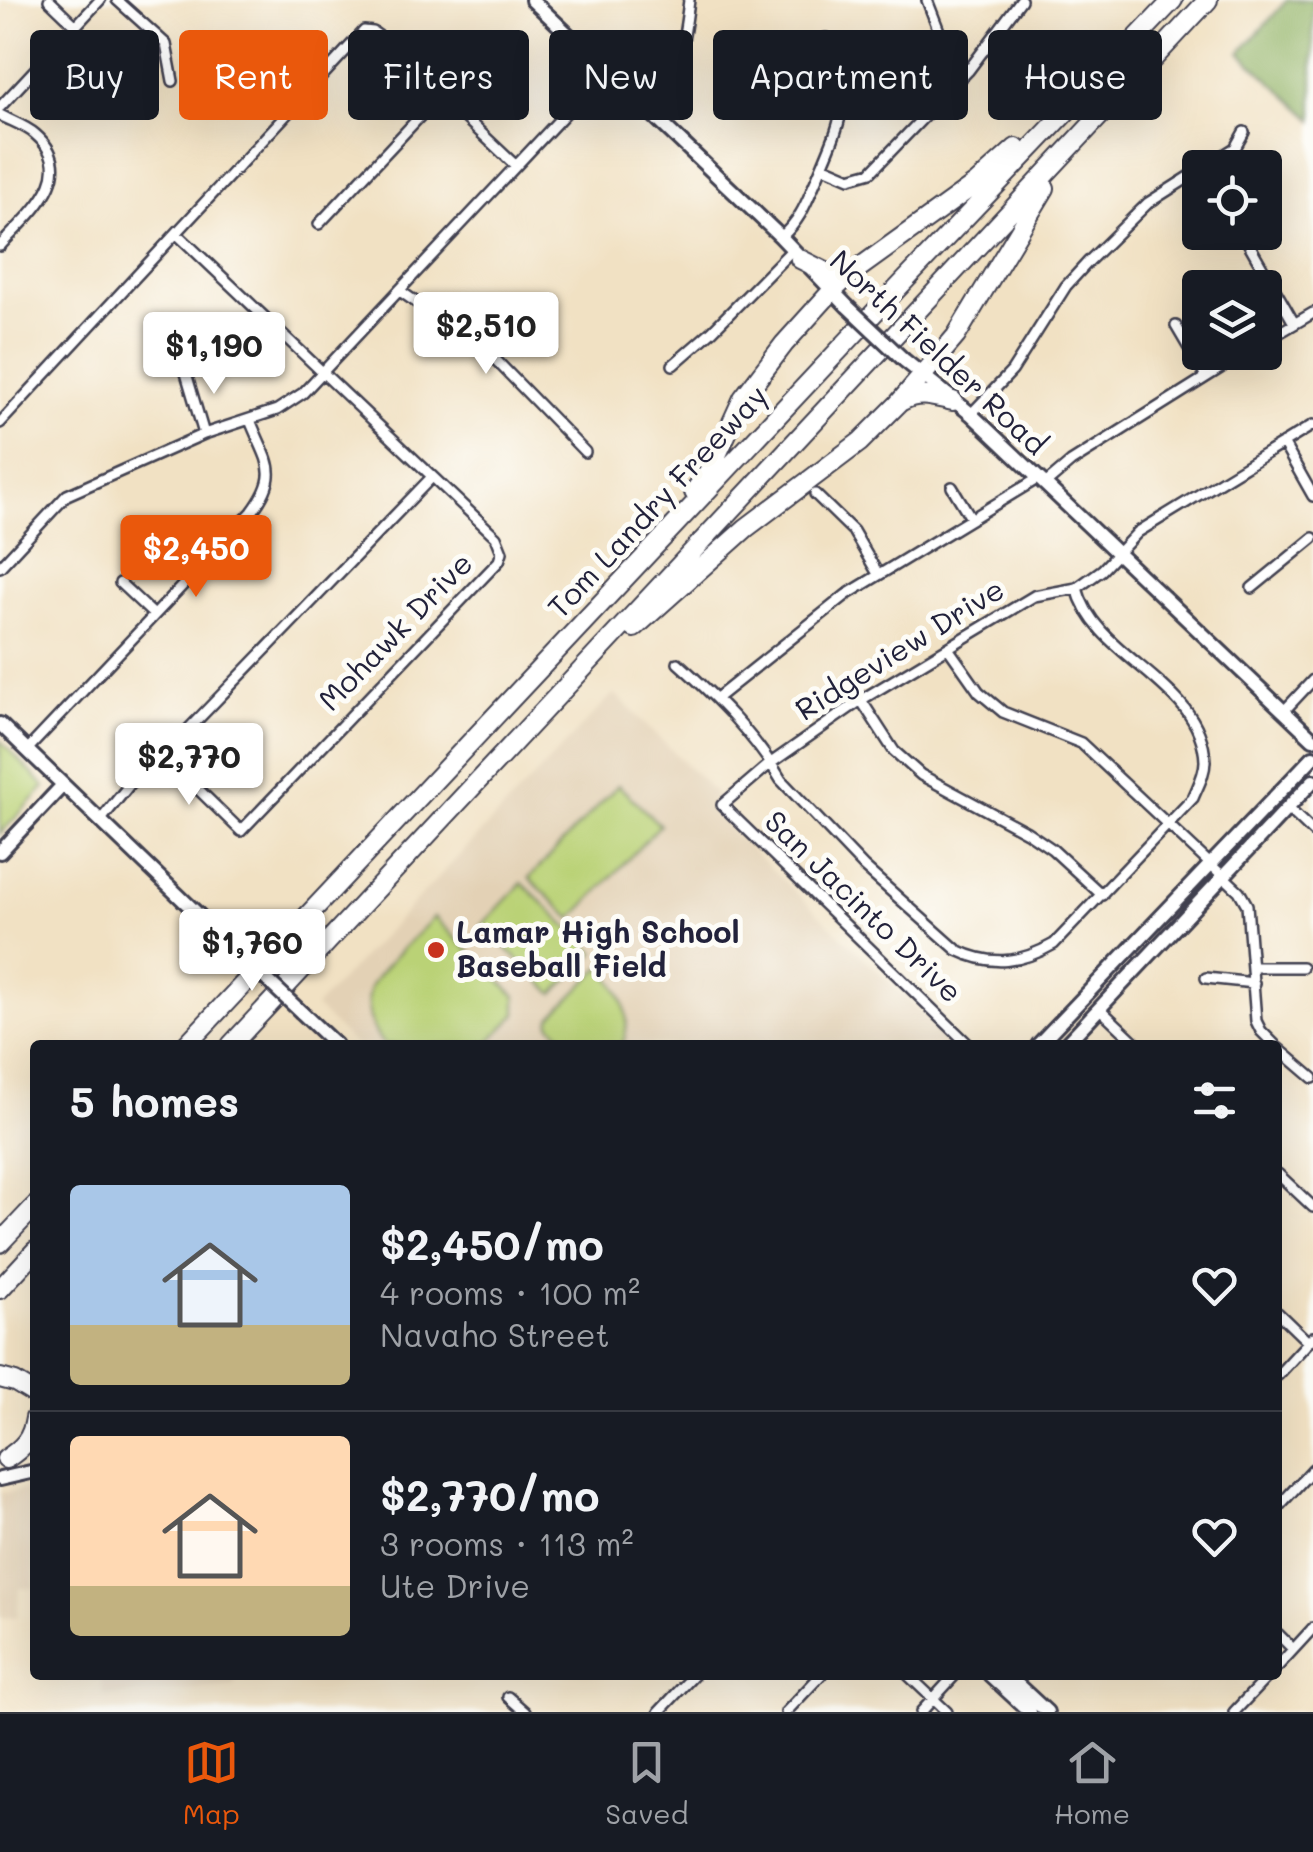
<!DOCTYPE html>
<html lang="en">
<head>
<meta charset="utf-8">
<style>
	:root { --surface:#171b24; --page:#242831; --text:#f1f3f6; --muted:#9ea1a6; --line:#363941; --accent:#ea580c }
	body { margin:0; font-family:Mali,sans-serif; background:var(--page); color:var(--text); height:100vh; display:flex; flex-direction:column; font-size:38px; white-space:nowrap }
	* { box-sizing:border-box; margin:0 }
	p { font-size:32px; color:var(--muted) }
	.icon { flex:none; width:55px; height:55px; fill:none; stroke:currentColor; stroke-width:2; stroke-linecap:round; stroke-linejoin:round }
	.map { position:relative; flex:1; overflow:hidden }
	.drawer { position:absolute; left:30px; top:1040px; width:1252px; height:640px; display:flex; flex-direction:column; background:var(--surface); border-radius:10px; box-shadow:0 10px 40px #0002 }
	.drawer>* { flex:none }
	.guide { position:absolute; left:30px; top:30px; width:1255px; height:90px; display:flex; gap:20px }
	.controls { position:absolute; left:1182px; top:150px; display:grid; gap:20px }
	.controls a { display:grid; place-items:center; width:100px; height:100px; border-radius:10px; background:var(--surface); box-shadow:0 10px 40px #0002; font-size:50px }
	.price { position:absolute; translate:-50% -85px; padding:0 22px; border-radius:10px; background:#fff; color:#222; font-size:32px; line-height:65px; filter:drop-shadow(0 2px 5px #0008) }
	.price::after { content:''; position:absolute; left:50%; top:60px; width:30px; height:22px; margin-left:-15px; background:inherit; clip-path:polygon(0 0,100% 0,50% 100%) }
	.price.on { background:var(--accent); color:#fff }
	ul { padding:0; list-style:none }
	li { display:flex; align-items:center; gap:30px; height:250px; padding:0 40px }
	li+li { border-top:2px solid var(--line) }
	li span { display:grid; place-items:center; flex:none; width:280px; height:200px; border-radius:10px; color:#555 }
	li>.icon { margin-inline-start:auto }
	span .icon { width:120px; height:120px; fill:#fffc; stroke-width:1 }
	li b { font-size:42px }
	h2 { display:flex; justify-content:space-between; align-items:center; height:120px; padding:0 40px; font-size:42px }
	.chip { padding:0 35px; border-radius:10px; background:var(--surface); box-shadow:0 10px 40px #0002; font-size:35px; line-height:90px }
	.chip.on { background:var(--accent); color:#fff }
	.tabs { display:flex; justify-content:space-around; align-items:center; height:140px; border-top:2px solid var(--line); background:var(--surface); font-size:28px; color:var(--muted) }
	.tabs a { display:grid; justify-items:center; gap:5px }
	.tabs .on { color:var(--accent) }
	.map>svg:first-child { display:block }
</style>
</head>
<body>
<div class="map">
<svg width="1313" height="1712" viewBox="0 0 1313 1712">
	<rect width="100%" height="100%" fill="#fdfcf7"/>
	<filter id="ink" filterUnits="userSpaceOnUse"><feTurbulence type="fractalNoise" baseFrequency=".01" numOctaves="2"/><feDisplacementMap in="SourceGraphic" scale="20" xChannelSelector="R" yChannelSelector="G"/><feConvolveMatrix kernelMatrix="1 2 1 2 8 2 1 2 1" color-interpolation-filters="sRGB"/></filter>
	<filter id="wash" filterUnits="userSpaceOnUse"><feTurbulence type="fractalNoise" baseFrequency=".0048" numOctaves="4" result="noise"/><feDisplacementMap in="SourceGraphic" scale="40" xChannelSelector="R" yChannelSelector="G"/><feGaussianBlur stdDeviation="2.25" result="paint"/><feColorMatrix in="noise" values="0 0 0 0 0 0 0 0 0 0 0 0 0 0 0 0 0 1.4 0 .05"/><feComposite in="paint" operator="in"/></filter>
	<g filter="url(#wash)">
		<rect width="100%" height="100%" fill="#f1e1c3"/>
		<!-- built -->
		<path fill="#e3d1b5" d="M614,693L716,794L712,812L955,1045H355L315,1007Z
			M35,1489V1588H19L18,1616L0,1618V1493Z
			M101,1675H234L235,1686L102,1697Z"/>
		<!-- green -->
		<path fill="#bad276" stroke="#6e7a58" stroke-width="2.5" d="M0,740L45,787L0,834Z
			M618,785L660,825L572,919L529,878Z
			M522,883L595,952L554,994L482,925Z
			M434,917L516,996V1015L489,1042L473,1045H384C371,1031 362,1002 372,984C382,966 418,934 434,917Z
			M601,967C621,989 634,1016 622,1045H572L550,1024L551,1017Z"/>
		<!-- forest -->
		<path fill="#93b467" stroke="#5a6b51" stroke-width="2.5" d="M1287,0H1313V120L1240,53Z"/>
	</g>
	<g filter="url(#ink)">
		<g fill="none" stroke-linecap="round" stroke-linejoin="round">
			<!-- street casing -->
			<g stroke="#413f4f" stroke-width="14">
				<path id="street" d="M49,0L76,26
					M117,0L166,44L173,81
					M927,0L946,49L968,71
					M0,107L100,0
					M649,110C680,79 684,41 689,0
					M0,115C11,121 26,126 35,134C82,174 28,215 0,246
					M822,166L850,178L871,172L968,71L1021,0
					M1204,168L1227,153
					M1229,168L1227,153L1235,148L1244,132
					M319,224L441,94
					M1242,232L1294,323
					M781,237C801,220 807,201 817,178C842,118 854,101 826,38
					M400,291L489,353L585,452
					M1176,326L1206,377
					M1265,341L1313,313
					M673,365L712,331L793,249
					M186,373L204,434
					M971,414L1012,371L1066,286L1088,262L1148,203L1200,170
					M0,423L364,31L373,32L380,37L516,166
					M1283,443L1313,496
					M1044,485L1071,462L1246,352
					M952,487L971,518
					M815,494L853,531L878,574
					M0,567L67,495L204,434L277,410L303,393L606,70
					M120,583L154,615
					M1252,588L1313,538
					M948,648L979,692L1003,712L1081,743L1239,891L1247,905L1256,1021L1261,1031L1275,1045
					M678,663C716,697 755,735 781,780L864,867L957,950C992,967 1021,963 1054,944L1193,798C1198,786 1205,774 1205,761C1202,682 1095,659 1077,588
					M717,698L846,595L1037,479
					M861,700L894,751L921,775L1027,832L1052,849L1102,895
					M1283,712L1313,680
					M27,750L252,512C282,472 267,463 250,420
					M163,755L241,831L499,561L502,552L496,537L177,234
					M1288,808L1313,832
					M100,821L139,773L178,740L431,478
					M1252,967H1302
					M1206,978L1254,983
					M1100,1009L1138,1045
					M969,1045L722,805L771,763L861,700L1034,596L1077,588L1102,570L1138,532L1313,425
					M1278,1048L1313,1078
					M1278,1174L1313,1207
					M1278,1313L1308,1342
					M1278,1375L1313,1337
					M1278,1507L1313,1469
					M1278,1634L1293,1649
					M1278,1666L1313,1628
					M908,1675L947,1712
					M508,1697L525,1712
					M659,1712L694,1675
					M786,1712L821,1675
					M921,1712L955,1675
					M1234,1712L1269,1675"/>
			</g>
			<!-- secondary casing -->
			<g stroke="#413f4f" stroke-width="18">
				<path id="secondary" d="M532,0L781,237L847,306
					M904,360L971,414L1313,739
					M0,724L231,946
					M0,852L62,786
					M301,1012L336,1045
					M1038,1045L1313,757
					M1065,1045L1313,781
					M0,1479L35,1471
					M990,1675L1030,1712
					M1007,1675L1047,1712"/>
			</g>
			<!-- highway casing -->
			<g stroke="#413f4f" stroke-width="22">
				<path id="highway" d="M800,259L828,273H852
					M902,401C919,391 934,397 953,401
					M694,492L712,466L743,398L784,344L831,292L852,273L977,183L1016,148
					M634,628L746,528L860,442L898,404L956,336L1045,188
					M186,1045L873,314L1173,0
					M231,1045L1208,0
					M0,1243L35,1206
					M0,1289L35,1251
					M0,1378L15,1382L35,1394
					M6,1459C23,1448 32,1439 35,1418"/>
			</g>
			<!-- street -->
			<use href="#street" stroke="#fff" stroke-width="9"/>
			<!-- secondary -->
			<use href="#secondary" stroke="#fff" stroke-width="12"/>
			<!-- highway -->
			<use href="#highway" stroke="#fff" stroke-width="18"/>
			<!-- secondary-bridge casing -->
			<g stroke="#413f4f" stroke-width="18" stroke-linecap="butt">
				<path id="secondary-bridge" d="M847,306L904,360
					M231,946L301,1012"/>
			</g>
			<!-- secondary-bridge -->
			<use href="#secondary-bridge" stroke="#fff" stroke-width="12"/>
		</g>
	</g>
	<!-- markers -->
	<circle fill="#c8321e" stroke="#fdfcf7" stroke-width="4" cx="436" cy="950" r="10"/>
	<g text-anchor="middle" stroke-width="10" stroke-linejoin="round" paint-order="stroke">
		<!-- street labels -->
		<g font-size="30" fill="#22223b" stroke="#fdfcf7">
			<text transform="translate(938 353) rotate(43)" y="10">North Fielder Road</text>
			<text transform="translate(658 502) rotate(-47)" y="10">Tom Landry Freeway</text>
			<text transform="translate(396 632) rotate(-46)" y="10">Mohawk Drive</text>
			<text transform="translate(900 650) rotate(-32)" y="10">Ridgeview Drive</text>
			<text transform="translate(863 907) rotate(44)" y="10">San Jacinto Drive</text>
		</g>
		<!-- poi labels -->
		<g font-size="30" font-weight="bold" fill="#22223b" stroke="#fdfcf7" text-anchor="start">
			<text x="456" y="943">Lamar High School<tspan x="456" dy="34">Baseball Field</tspan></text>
		</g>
	</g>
</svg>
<div class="controls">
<a><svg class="icon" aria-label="locate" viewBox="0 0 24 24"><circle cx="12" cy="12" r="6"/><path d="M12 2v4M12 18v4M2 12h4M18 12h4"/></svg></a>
<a><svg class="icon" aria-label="layers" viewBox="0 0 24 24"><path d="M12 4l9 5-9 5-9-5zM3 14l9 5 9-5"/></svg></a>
</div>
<b class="price" style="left:486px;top:377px">$2,510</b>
<b class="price" style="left:214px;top:397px">$1,190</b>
<b class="price on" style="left:196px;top:600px">$2,450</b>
<b class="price" style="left:189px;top:808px">$2,770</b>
<b class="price" style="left:252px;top:994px">$1,760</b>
<div class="guide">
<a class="chip">Buy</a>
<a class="chip on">Rent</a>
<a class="chip">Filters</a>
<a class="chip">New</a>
<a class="chip">Apartment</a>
<a class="chip">House</a>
</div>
<section class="drawer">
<h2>5 homes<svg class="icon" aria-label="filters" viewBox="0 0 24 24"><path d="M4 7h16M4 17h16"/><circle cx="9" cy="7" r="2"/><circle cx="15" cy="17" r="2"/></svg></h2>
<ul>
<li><span style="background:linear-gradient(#a9c7e8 70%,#c2b280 0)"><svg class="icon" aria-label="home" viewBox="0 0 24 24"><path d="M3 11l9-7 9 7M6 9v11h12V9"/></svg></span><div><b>$2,450/mo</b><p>4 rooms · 100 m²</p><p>Navaho Street</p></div><svg class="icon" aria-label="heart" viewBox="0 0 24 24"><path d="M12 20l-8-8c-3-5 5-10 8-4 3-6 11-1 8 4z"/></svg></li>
<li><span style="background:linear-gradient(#ffd9b3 75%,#c2b280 0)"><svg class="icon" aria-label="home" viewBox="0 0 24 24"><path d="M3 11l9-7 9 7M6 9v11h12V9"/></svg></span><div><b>$2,770/mo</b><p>3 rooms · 113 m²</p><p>Ute Drive</p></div><svg class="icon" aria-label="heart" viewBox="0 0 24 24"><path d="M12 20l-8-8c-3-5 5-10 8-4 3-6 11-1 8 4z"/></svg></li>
</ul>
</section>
</div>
<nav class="tabs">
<a class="on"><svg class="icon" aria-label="map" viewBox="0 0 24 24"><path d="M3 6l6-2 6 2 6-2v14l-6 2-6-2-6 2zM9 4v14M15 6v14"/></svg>Map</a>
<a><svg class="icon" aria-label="saved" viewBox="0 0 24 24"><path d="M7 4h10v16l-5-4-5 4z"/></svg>Saved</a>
<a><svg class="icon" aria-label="home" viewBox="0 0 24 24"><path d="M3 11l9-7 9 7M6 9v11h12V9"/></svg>Home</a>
</nav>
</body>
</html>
